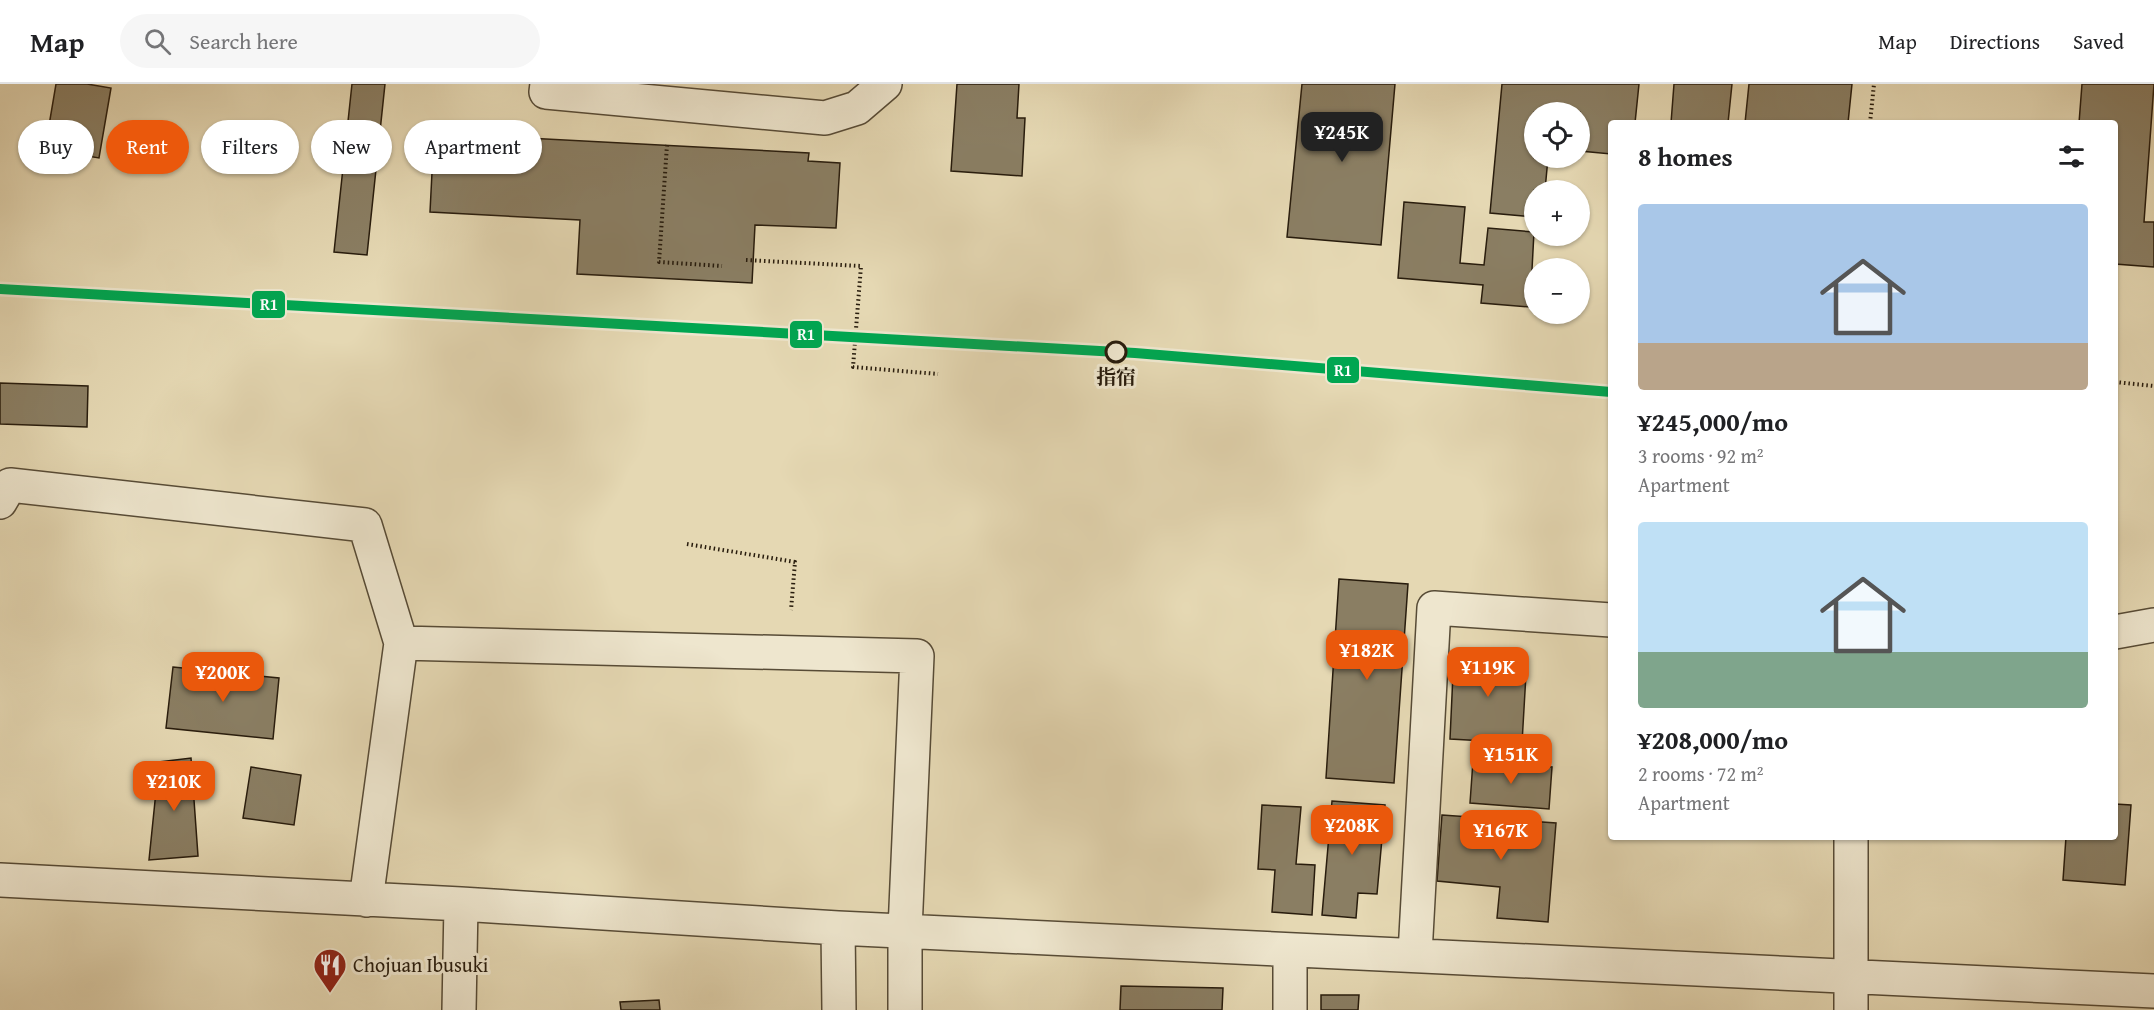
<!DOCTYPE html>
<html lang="en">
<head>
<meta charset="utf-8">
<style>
	:root { --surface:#fff; --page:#f6f6f6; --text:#202124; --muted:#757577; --line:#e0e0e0; --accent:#ea580c }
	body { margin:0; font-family:"Gentium Book Plus","Noto Serif JP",serif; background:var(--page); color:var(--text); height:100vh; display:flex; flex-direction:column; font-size:22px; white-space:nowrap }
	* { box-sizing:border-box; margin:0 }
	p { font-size:20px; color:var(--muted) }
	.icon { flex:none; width:33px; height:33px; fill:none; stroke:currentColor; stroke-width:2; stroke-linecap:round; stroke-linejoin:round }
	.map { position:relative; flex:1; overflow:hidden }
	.sheet { position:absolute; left:1608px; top:36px; width:510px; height:720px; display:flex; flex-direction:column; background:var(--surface); border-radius:6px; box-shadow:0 2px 4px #0004 }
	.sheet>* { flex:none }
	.banner { position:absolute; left:18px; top:36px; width:570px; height:54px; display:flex; gap:12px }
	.buttons { position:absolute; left:1524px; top:18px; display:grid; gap:12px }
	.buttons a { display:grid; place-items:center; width:66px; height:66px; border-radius:50%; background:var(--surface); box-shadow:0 2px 4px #0004; font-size:30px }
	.price { position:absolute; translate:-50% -51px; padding:0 14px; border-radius:12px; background:var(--accent); color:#fff; font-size:20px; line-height:39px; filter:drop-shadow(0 2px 3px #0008) }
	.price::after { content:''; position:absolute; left:50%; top:36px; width:18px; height:14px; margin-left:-9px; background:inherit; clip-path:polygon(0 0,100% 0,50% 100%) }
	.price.current { background:#222; color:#fff }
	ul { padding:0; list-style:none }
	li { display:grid; align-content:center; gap:12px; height:318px; padding:0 30px }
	li span { display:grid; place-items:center; height:186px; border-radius:6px; color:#555 }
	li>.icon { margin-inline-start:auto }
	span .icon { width:108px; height:108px; fill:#fffc; stroke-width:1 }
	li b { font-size:26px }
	h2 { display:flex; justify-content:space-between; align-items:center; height:72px; padding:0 30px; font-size:26px }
	.tag { padding:0 21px; border-radius:27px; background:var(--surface); box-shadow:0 2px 4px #0004; font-size:21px; line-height:54px }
	.tag.current { background:var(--accent); color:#fff }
	header { display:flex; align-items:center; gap:36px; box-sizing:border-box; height:84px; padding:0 30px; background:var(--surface); border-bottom:2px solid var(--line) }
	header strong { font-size:28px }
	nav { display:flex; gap:33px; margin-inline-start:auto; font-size:21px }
	.search { width:420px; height:54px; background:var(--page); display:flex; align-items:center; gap:15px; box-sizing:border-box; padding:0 21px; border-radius:33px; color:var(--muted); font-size:22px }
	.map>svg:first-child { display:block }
</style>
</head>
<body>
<header>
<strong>Map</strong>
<div class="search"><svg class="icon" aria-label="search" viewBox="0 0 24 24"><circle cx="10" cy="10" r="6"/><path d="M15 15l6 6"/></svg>Search here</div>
<nav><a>Map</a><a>Directions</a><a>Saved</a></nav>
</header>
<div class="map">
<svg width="2154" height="926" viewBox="0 0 2154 926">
	<rect width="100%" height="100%" fill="#e5d8b3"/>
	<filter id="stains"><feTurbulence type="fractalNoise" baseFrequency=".00333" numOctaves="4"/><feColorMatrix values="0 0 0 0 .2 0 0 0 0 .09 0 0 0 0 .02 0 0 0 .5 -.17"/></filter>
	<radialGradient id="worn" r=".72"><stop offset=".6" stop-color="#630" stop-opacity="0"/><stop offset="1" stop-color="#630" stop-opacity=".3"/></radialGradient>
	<!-- building -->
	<path fill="#8a7e63" stroke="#281c0d" stroke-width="1.5" d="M56,0H87L111,4L99,74L45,65Z
		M352,0H385L367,171L334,168Z
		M957,0H1019L1017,34H1025L1022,92L951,87Z
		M1302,0H1395L1381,161L1287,153Z
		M1502,0H1639L1635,39H1611V70L1580,67V28H1534V74H1548L1545,106H1534V133L1490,129Z
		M1674,0H1732L1728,39H1671Z
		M1749,0H1852L1848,39H1745Z
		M2082,0H2154L2144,138H2154V183L2115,180V39H2079Z
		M434,49L809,69L808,77L840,79L836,144L755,141L752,199L577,190L580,136L430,128Z
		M1404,118L1465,123L1460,179L1484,181L1488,144L1534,148L1530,223L1481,219L1483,201L1398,194Z
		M0,299L88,302L87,343L0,340Z
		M1339,495L1408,500L1394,699L1326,694Z
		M1454,568L1527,573L1522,659L1450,655Z
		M173,583L279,594L273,655L166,644Z
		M191,674L198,772L149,776L159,678Z
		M1473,677L1552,683L1549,725L1470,719Z
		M251,683L301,691L294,741L243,734Z
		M1332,717L1385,721L1377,810L1358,809L1356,834L1322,831Z
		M2115,720L2131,721L2125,801L2063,796L2066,753H2115Z
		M1262,721L1301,723L1296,780L1315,781L1312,831L1272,828L1275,786L1258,785Z
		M1442,731L1556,739L1548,838L1497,834L1500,803L1437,797Z
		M1121,902L1223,904L1222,926H1120Z
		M1321,911H1359L1358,926H1321Z
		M659,916L660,926H621L620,918Z"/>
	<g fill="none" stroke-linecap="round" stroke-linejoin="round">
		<!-- minor casing -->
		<g stroke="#574b36" stroke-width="36">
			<path id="minor" d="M547,0L546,8L825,34L857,24L885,0
				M0,418L10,401L365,441L401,559
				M2115,548L2154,541
				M0,796L461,820L838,844L2154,907
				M366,816L401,559L917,572L905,846V926
				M838,844L839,926
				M1415,870L1434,524L1611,536
				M459,926L461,820
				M1290,926V867
				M1851,926V753"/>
		</g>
		<!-- path -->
		<path stroke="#281c0d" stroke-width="4" stroke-dasharray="1.5 3" stroke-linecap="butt" d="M1870,39L1874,0
			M667,61L659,178L722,182
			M746,176L861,182L853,283L938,290
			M2115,298L2154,302
			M687,460L795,478L791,526"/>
		<!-- minor -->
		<use href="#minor" stroke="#eee6ce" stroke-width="33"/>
		<!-- rail-1 casing -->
		<g stroke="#eee6ce" stroke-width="15">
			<path id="rail-1" d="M0,205L1135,269L1611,308"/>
		</g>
		<!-- rail-1 -->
		<use href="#rail-1" stroke="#00a651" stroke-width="10"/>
	</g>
	<!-- icons -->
	<defs>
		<g id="restaurant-pin" transform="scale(1.725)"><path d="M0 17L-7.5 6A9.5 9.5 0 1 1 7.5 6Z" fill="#8f2418" stroke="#eee6ce"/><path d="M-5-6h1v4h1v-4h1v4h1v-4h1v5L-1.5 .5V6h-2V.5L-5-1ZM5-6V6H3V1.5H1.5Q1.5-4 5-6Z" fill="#fff"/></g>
	</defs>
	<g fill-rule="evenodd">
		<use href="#restaurant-pin" x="330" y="881"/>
	</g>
	<!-- markers -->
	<circle fill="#eee6ce" stroke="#281c0d" stroke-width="3" cx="1116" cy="268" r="10"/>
	<g text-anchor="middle" stroke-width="6" stroke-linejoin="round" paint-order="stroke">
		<!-- stop labels -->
		<g font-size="20" font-weight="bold" fill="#281c0d" stroke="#eee6ce">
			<text x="1116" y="300">指宿</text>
		</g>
		<!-- poi labels -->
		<g font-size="20" fill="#281c0d" stroke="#eee6ce" text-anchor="start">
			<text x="353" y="888">Chojuan Ibusuki</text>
		</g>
	</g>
	<g stroke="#eee6ce" stroke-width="2">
		<rect x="251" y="206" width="35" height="29" rx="6" fill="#00a651"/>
		<rect x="789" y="236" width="34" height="29" rx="6" fill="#00a651"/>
		<rect x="1326" y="272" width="34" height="28" rx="6" fill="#00a651"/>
	</g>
	<g font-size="16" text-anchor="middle" font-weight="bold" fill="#fff">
		<text x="269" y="226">R1</text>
		<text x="806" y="256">R1</text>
		<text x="1343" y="292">R1</text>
	</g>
	<rect width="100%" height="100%" filter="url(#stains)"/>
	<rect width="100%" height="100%" fill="url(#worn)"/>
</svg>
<div class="buttons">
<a><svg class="icon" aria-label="locate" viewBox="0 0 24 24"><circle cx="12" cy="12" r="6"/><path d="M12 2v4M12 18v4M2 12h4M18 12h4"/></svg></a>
<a>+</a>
<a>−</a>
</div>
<b class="price current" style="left:1342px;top:79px">¥245K</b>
<b class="price" style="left:1367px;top:597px">¥182K</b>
<b class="price" style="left:1488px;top:614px">¥119K</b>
<b class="price" style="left:223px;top:619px">¥200K</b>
<b class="price" style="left:1511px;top:701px">¥151K</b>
<b class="price" style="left:174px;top:728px">¥210K</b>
<b class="price" style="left:1352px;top:772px">¥208K</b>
<b class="price" style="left:1501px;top:777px">¥167K</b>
<div class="banner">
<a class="tag">Buy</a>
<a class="tag current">Rent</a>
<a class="tag">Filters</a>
<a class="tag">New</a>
<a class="tag">Apartment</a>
</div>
<section class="sheet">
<h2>8 homes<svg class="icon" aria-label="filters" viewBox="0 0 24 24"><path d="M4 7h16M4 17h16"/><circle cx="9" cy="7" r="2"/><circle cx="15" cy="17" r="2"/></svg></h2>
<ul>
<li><span style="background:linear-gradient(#a9c7e8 75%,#b9a48a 0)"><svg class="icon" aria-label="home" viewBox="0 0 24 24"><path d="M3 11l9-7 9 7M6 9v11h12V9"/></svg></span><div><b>¥245,000/mo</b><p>3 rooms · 92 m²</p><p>Apartment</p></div></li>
<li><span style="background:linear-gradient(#bfe0f5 70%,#7fa58c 0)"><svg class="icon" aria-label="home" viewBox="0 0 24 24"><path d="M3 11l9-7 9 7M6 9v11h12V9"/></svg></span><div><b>¥208,000/mo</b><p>2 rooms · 72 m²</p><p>Apartment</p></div></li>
</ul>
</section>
</div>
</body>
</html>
